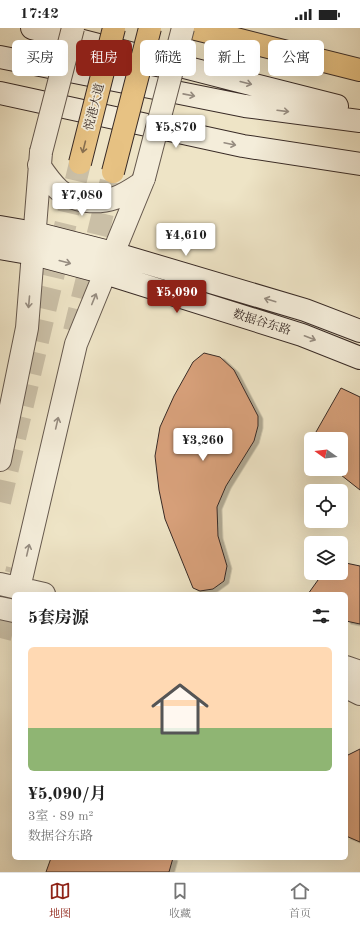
<!DOCTYPE html>
<html lang="zh">
<head>
<meta charset="utf-8">
<style>
	:root { --surface:#fff; --page:#f6f6f6; --text:#222; --muted:#767676; --line:#e0e0e0; --accent:#8f2418 }
	body { margin:0; font-family:"Old Standard TT","Noto Serif SC",serif; background:var(--page); color:var(--text); height:100vh; display:flex; flex-direction:column; font-size:15px; white-space:nowrap }
	* { box-sizing:border-box; margin:0 }
	p { font-size:13px; color:var(--muted) }
	.icon { flex:none; width:22px; height:22px; fill:none; stroke:currentColor; stroke-width:2; stroke-linecap:round; stroke-linejoin:round }
	.map { position:relative; flex:1; overflow:hidden }
	.panel { position:absolute; left:12px; top:564px; width:336px; height:268px; display:flex; flex-direction:column; background:var(--surface); border-radius:6px; box-shadow:0 4px 16px #0002 }
	.panel>* { flex:none }
	.banner { position:absolute; left:12px; top:12px; width:336px; height:36px; display:flex; gap:8px }
	.needle { width:26px; rotate:284deg }
	.controls { position:absolute; left:304px; top:404px; display:grid; gap:8px }
	.controls a { display:grid; place-items:center; width:44px; height:44px; border-radius:6px; background:var(--surface); box-shadow:0 4px 16px #0002; font-size:20px }
	.price { position:absolute; translate:-50% -34px; padding:0 9px; border-radius:4px; background:#fff; color:#222; font-size:13px; line-height:26px; filter:drop-shadow(0 1px 2px #0008) }
	.price::after { content:''; position:absolute; left:50%; top:24px; width:12px; height:9px; margin-left:-6px; background:inherit; clip-path:polygon(0 0,100% 0,50% 100%) }
	.price.active { background:var(--accent); color:#fff }
	ul { padding:0; list-style:none }
	li { display:grid; align-content:center; gap:8px; height:212px; padding:0 16px }
	li+li { border-top:1px solid var(--line) }
	li span { display:grid; place-items:center; height:124px; border-radius:6px; color:#555 }
	li>.icon { margin-inline-start:auto }
	span .icon { width:72px; height:72px; fill:#fffc; stroke-width:1 }
	li b { font-size:17px }
	h2 { display:flex; justify-content:space-between; align-items:center; height:48px; padding:0 16px; font-size:17px }
	.chip { padding:0 14px; border-radius:6px; background:var(--surface); box-shadow:0 4px 16px #0002; font-size:14px; line-height:36px }
	.chip.active { background:var(--accent); color:#fff }
	.status { display:flex; justify-content:space-between; align-items:center; height:28px; padding:0 20px; background:var(--surface); direction:ltr }
	.status svg { height:11px; fill:currentColor }
	.dock { display:flex; justify-content:space-around; align-items:center; height:56px; border-top:1px solid var(--line); background:var(--surface); font-size:11px; color:var(--muted) }
	.dock a { display:grid; justify-items:center; gap:2px }
	.dock .active { color:var(--accent) }
	.map>svg:first-child { display:block }
</style>
</head>
<body>
<div class="status"><b>17:42</b><svg viewBox="0 0 49 12"><path d="M0 12V9h3v3zM5 12V6h3v6zM10 12V3h3v9zM15 12V0h3v12zM26 1h20v11H26zM47 4h2v5h-2z"/></svg></div>
<div class="map">
<svg width="360" height="844" viewBox="0 0 360 844">
	<defs>
		<filter id="shadow"><feDropShadow dx="4.5" dy="2.5" stdDeviation="0" flood-color="#0004"/></filter>
	</defs>
	<rect width="100%" height="100%" fill="#eee4c6"/>
	<filter id="stains"><feTurbulence type="fractalNoise" baseFrequency=".005" numOctaves="4"/><feColorMatrix values="0 0 0 0 .2 0 0 0 0 .09 0 0 0 0 .02 0 0 0 .5 -.17"/></filter>
	<radialGradient id="worn" r=".72"><stop offset=".6" stop-color="#630" stop-opacity="0"/><stop offset="1" stop-color="#630" stop-opacity=".3"/></radialGradient>
	<!-- building -->
	<path fill="#d7a07a" stroke="#392b26" filter="url(#shadow)" d="M204,325L220,329L234,342L258,388V398L254,413L226,458L217,479L218,508L227,538L224,553L213,561L200,563L193,560L165,491L159,462L155,428L160,399L174,368L193,334Z
		M341,360L360,369V462L341,447V411H312Z
		M341,534L360,538V596L346,593V566H308L323,545H341Z
		M360,721V814L346,808V728Z
		M51,830H173L169,844H46Z"/>
	<g fill="none" stroke-linecap="round" stroke-linejoin="round">
		<!-- primary-tunnel -->
		<path stroke="#cabfa6" stroke-width="22" stroke-dasharray="22 11" stroke-linecap="butt" d="M74,303L113,144
			M0,474L80,135
			M0,610L17,541"/>
		<!-- tertiary casing -->
		<g stroke="#66594e" stroke-width="24">
			<path id="tertiary" d="M39,137C45,146 51,155 59,162C73,174 97,176 115,170C124,167 133,161 142,155
				M0,432L27,300L41,124
				M0,556L44,566
				M19,560L76,316L144,150
				M0,580L14,583
				M346,639L360,644
				M346,659L360,666"/>
		</g>
		<!-- secondary casing -->
		<g stroke="#392b26" stroke-width="24">
			<path id="secondary" d="M32,0L337,78
				M0,29L245,78L360,93
				M0,65L243,118L360,136
				M0,199L35,205L113,225L305,282L360,303
				M0,220L34,226L105,245L302,307L360,330"/>
		</g>
		<!-- trunk casing -->
		<g stroke="#392b26" stroke-width="24">
			<path id="trunk" d="M192,0L360,42"/>
		</g>
		<!-- tertiary -->
		<use href="#tertiary" stroke="#f4edda" stroke-width="22"/>
		<!-- secondary -->
		<use href="#secondary" stroke="#f4edda" stroke-width="22"/>
		<!-- trunk -->
		<use href="#trunk" stroke="#e7c283" stroke-width="22"/>
		<!-- tertiary-bridge casing -->
		<g stroke="#66594e" stroke-width="24" stroke-linecap="butt">
			<path id="tertiary-bridge" d="M41,124L73,0
				M144,150L183,0"/>
		</g>
		<!-- primary-bridge casing -->
		<g stroke="#392b26" stroke-width="24" stroke-linecap="butt">
			<path id="primary-bridge" d="M80,135L114,0
				M113,144L150,0"/>
		</g>
		<!-- tertiary-bridge -->
		<use href="#tertiary-bridge" stroke="#f4edda" stroke-width="22"/>
		<!-- primary-bridge -->
		<use href="#primary-bridge" stroke="#e7c283" stroke-width="22"/>
	</g>
	<!-- one-way arrows -->
	<defs><path id="oneway-shaft" d="M-6 0H5M1.5-3L5.5 0L1.5 3" fill="none" stroke-width="1.6" stroke-linecap="round" stroke-linejoin="round"/></defs>
	<g stroke="#968c80">
		<use href="#oneway-shaft" transform="translate(246 55) rotate(14)"/>
		<use href="#oneway-shaft" transform="translate(189 67) rotate(11)"/>
		<use href="#oneway-shaft" transform="translate(283 83) rotate(7)"/>
		<use href="#oneway-shaft" transform="translate(230 116) rotate(12)"/>
		<use href="#oneway-shaft" transform="translate(65 234) rotate(15)"/>
		<use href="#oneway-shaft" transform="translate(94 271) rotate(-68)"/>
		<use href="#oneway-shaft" transform="translate(270 272) rotate(-163)"/>
		<use href="#oneway-shaft" transform="translate(29 274) rotate(95)"/>
		<use href="#oneway-shaft" transform="translate(310 310) rotate(21)"/>
		<use href="#oneway-shaft" transform="translate(57 395) rotate(-77)"/>
		<use href="#oneway-shaft" transform="translate(28 522) rotate(-77)"/>
	</g>
	<use stroke="#876f50" href="#oneway-shaft" transform="translate(84 119) rotate(104)"/>
	<g text-anchor="middle" stroke-width="3.5" stroke-linejoin="round" paint-order="stroke">
		<!-- street labels -->
		<g font-size="12" fill="#392b26" stroke="#f4edda">
			<text transform="translate(94 79) rotate(-76)" y="4">悦港大道</text>
			<text transform="translate(262 294) rotate(17)" y="4">数据谷东路</text>
		</g>
	</g>
	<rect width="100%" height="100%" filter="url(#stains)"/>
	<rect width="100%" height="100%" fill="url(#worn)"/>
</svg>
<div class="controls">
<a><svg class="needle" viewBox="-14 -14 28 28"><path d="M0-13l5 13h-10z" fill="#e53935"/><path d="M0 13l5-13h-10z" fill="#767676"/></svg></a>
<a><svg class="icon" aria-label="locate" viewBox="0 0 24 24"><circle cx="12" cy="12" r="6"/><path d="M12 2v4M12 18v4M2 12h4M18 12h4"/></svg></a>
<a><svg class="icon" aria-label="layers" viewBox="0 0 24 24"><path d="M12 4l9 5-9 5-9-5zM3 14l9 5 9-5"/></svg></a>
</div>
<b class="price" style="left:176px;top:121px">¥5,870</b>
<b class="price" style="left:82px;top:189px">¥7,080</b>
<b class="price" style="left:186px;top:229px">¥4,610</b>
<b class="price active" style="left:177px;top:286px">¥5,090</b>
<b class="price" style="left:203px;top:434px">¥3,260</b>
<div class="banner">
<a class="chip">买房</a>
<a class="chip active">租房</a>
<a class="chip">筛选</a>
<a class="chip">新上</a>
<a class="chip">公寓</a>
</div>
<section class="panel">
<h2>5套房源<svg class="icon" aria-label="filters" viewBox="0 0 24 24"><path d="M4 7h16M4 17h16"/><circle cx="9" cy="7" r="2"/><circle cx="15" cy="17" r="2"/></svg></h2>
<ul>
<li><span style="background:linear-gradient(#ffd9b3 65%,#8fb573 0)"><svg class="icon" aria-label="home" viewBox="0 0 24 24"><path d="M3 11l9-7 9 7M6 9v11h12V9"/></svg></span><div><b>¥5,090/月</b><p>3室 · 89 m²</p><p>数据谷东路</p></div></li>
</ul>
</section>
</div>
<nav class="dock">
<a class="active"><svg class="icon" aria-label="map" viewBox="0 0 24 24"><path d="M3 6l6-2 6 2 6-2v14l-6 2-6-2-6 2zM9 4v14M15 6v14"/></svg>地图</a>
<a><svg class="icon" aria-label="saved" viewBox="0 0 24 24"><path d="M7 4h10v16l-5-4-5 4z"/></svg>收藏</a>
<a><svg class="icon" aria-label="home" viewBox="0 0 24 24"><path d="M3 11l9-7 9 7M6 9v11h12V9"/></svg>首页</a>
</nav>
</body>
</html>
